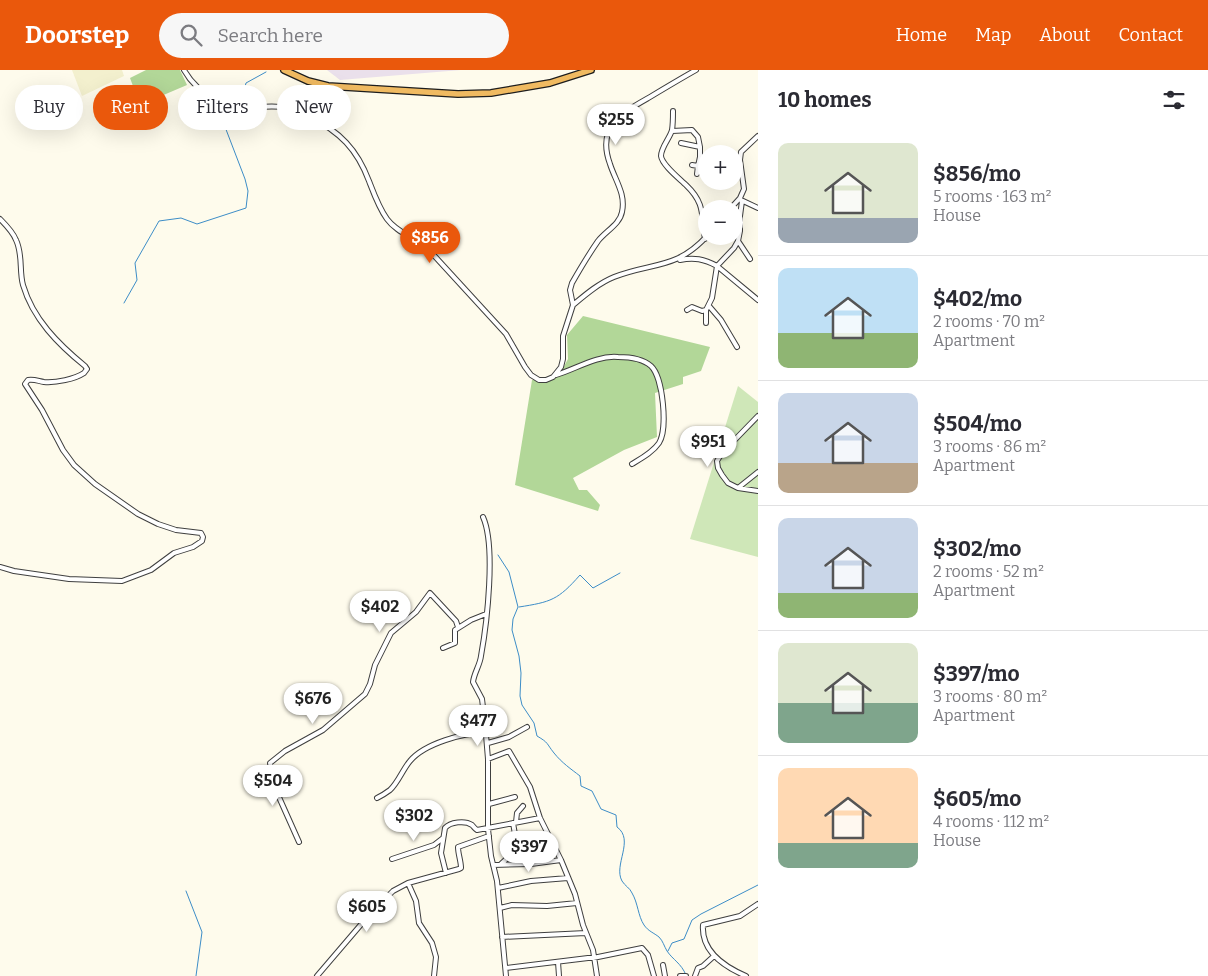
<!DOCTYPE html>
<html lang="en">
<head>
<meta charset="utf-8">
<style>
	:root { --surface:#fff; --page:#f7f7f7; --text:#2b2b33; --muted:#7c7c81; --line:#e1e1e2; --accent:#ea580c }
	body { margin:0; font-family:Bitter,serif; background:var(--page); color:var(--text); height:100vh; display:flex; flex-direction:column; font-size:19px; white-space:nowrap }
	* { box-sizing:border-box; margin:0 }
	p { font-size:16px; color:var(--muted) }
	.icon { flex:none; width:28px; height:28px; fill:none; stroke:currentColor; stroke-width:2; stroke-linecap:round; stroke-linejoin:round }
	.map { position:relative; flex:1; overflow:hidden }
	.panel { display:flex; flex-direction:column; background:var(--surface); width:450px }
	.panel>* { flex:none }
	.hud { position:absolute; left:15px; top:15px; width:475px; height:45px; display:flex; gap:10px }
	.controls { position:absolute; left:698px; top:75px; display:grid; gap:10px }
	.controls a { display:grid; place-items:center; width:45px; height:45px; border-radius:50%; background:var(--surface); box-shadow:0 5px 20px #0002; font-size:25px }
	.price { position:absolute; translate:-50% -42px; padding:0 11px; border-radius:18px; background:#fff; color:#222; font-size:16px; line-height:32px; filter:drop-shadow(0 1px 2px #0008) }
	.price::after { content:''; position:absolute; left:50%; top:30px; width:15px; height:11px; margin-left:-8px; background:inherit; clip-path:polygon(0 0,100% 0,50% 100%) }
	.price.active { background:var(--accent); color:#fff }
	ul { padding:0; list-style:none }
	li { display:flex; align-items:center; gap:15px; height:125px; padding:0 20px }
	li+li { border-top:1px solid var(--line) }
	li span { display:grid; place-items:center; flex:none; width:140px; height:100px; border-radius:10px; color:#555 }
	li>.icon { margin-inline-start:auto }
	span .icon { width:60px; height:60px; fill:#fffc; stroke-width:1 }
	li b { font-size:21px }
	h2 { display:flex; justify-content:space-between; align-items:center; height:60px; padding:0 20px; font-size:21px }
	.pill { padding:0 18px; border-radius:22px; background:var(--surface); box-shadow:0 5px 20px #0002; font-size:18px; line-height:45px }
	.pill.active { background:var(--accent); color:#fff }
	header { display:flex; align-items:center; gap:30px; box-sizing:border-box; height:70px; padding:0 25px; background:var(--accent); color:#fff }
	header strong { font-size:24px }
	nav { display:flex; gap:28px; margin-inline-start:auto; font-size:18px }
	.search { width:350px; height:45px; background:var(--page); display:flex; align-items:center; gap:12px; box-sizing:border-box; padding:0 18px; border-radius:28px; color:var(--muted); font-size:19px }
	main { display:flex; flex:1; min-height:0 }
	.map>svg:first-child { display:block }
</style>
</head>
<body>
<header>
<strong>Doorstep</strong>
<div class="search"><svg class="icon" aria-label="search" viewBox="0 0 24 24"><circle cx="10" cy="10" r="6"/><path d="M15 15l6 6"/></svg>Search here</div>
<nav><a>Home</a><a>Map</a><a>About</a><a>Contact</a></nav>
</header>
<main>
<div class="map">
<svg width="758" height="906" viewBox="0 0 758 906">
	<rect width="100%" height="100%" fill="#fefbec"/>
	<!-- industrial -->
	<path fill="#eae0eb" d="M327,0H461L340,10Z"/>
	<!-- farmland -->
	<path fill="#f3f0ce" d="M72,0H122L124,6L82,26Z"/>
	<!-- green -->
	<path fill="#cfe7b8" d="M738,316L758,332V487L690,469Z"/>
	<!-- forest -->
	<path fill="#b2d798" d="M146,0H180L187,15L140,35L130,8Z
		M583,246L710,277L701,301L683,307V314L655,323L657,367L624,380L573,408L579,420H587L600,435L598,441L515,415L532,310L558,307L568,289L567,265Z"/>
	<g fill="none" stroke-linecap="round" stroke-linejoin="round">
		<!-- stream -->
		<path stroke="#3d8dc7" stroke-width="1" d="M238,35L241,32L246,13L266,2
			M124,233L137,210L135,193L159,151L181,148L197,154L246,138L248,121L245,109L222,49L235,37
			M498,485L509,502L518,537L513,549L512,560L519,586L521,603L520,626L522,635L534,653L537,666C549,673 546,673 554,683C562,693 571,699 580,706L581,716L592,721L601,739L616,745L617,757C635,770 613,795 622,811C625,816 630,818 632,823C638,833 638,846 644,855C648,861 654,863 659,867C663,871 664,876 667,881C673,890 681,893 686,905
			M519,537C551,532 558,530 580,505L593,518L620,503
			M186,821L202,862L196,906
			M668,881L672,873L684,869L692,850L701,844L758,815"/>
		<!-- minor casing -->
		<g stroke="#3f3f3f" stroke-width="6">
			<path id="minor" d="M184,0C198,25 226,38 254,37C266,37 276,35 288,38C295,39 302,43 309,46C340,62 357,79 369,111C374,124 379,138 387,149C397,163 416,168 429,180L506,264L525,297L531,305L539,310H546L553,307L561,297L563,289V266L573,235L570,220L572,213C580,199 589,184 598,171C606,161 620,154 622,142C626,124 615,110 610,94C596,56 622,43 650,27C665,18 680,9 696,0
				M673,41C673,47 673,54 672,60C670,68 661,77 661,86C662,95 680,109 686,115C706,134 701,146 705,169
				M672,61L692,60L698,67L700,77
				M681,73L700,77V87L698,96L692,95
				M697,104L698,96
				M741,130L758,138
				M730,139L740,128L744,119L740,90L741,82L758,66
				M0,149C6,155 13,162 16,170C23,184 19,201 23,215C33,249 58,274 85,296L87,299L84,303C75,309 56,313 44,312C38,311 34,309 28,310L25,314L42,340L63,380L74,395L95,414L138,444L158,454L176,460L201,463L203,467L202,471L193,477L174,483L151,500L122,511L69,509L14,501L0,497
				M738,171L750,189
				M680,190C694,187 704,189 717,196L758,230
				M573,235C585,225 599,213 614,207C652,192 676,200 707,166
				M709,236L721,250L737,277
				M687,240L692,237L702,241L706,240
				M706,253V240L712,228L717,196L734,178L738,171L740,161V146L742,131
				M556,305C576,299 597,285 618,287C628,287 643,289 651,296C663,307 668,359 659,373C653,382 642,388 632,394
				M758,346L722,383L717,391L718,398L722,405L728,413L738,418L758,402
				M738,418L758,421
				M483,447C496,476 487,553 481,586C480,595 474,603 473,612L482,629L485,653L488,689V759L491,786L497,811L506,906
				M443,578L455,573V560L471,550L486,544
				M488,673L509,667L527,657
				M488,689L509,681L530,717L540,748L561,790L575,824L583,855L593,880L597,906
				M377,728C381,726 386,723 390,720C398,713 403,699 410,691C425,673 464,663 486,662
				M489,734L515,727
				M516,752L517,743L523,736
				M299,772L274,716L270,693L285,681L323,660L365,624L370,614L375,595L391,563L416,542L430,523L456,551L458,557
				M392,789L434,775L443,768
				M501,794L514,782L516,770L513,753
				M493,795L531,794L561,790
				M446,803L441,783L445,758C450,752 465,750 472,755C474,757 475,759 477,760L540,748
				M408,813L416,831L419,853L432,873L436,887L434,906
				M498,818L531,811L568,808
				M500,838L512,835L547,836L577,833
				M502,867L586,863
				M558,892L559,906
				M663,895L665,906
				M506,898L588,888H593L642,878L648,885L654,906
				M317,906L370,844L393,821L408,813L459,799L461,798C461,791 458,784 458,777L489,766
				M680,906H686
				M695,906L698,898L703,896L714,886
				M746,906C725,897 701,881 703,855L740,846L758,834"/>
		</g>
		<!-- trunk casing -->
		<g stroke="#1d1d1d" stroke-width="8">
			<path id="trunk" d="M284,0L308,11L328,16L458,24L491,23L550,13L591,0"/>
		</g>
		<!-- minor -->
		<use href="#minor" stroke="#fff" stroke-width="4"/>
		<!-- trunk -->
		<use href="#trunk" stroke="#f0ba61" stroke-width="5.5"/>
	</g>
</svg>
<div class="controls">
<a>+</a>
<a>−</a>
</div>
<b class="price" style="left:616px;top:76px">$255</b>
<b class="price active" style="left:430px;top:194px">$856</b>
<b class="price" style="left:708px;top:398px">$951</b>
<b class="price" style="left:380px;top:563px">$402</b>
<b class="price" style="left:313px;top:655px">$676</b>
<b class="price" style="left:478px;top:677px">$477</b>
<b class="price" style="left:273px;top:737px">$504</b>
<b class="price" style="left:414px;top:772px">$302</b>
<b class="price" style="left:529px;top:803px">$397</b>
<b class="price" style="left:367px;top:863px">$605</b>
<div class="hud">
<a class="pill">Buy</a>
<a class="pill active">Rent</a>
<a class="pill">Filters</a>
<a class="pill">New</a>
</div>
</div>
<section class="panel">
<h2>10 homes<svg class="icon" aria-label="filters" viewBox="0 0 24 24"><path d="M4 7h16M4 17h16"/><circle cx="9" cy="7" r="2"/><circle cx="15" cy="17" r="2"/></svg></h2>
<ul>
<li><span style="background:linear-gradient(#dfe7d0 75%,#9aa5b1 0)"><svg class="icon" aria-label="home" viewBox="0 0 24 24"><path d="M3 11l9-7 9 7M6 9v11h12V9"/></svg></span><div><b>$856/mo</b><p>5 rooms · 163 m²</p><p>House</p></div></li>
<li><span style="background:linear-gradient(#bfe0f5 65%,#8fb573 0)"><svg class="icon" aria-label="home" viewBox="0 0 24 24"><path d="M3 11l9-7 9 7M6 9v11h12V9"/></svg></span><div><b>$402/mo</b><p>2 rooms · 70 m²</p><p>Apartment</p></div></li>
<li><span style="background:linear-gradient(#c9d6e8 70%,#b9a48a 0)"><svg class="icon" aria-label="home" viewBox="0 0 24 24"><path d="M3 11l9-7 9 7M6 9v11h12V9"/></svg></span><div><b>$504/mo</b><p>3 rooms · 86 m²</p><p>Apartment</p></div></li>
<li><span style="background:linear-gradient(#c9d6e8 75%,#8fb573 0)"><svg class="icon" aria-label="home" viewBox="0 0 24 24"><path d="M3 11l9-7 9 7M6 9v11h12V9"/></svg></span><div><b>$302/mo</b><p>2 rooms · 52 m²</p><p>Apartment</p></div></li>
<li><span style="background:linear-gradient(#dfe7d0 60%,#7fa58c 0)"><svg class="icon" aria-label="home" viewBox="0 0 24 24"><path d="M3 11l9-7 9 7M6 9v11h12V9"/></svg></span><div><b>$397/mo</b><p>3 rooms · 80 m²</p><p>Apartment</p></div></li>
<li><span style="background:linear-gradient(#ffd9b3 75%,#7fa58c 0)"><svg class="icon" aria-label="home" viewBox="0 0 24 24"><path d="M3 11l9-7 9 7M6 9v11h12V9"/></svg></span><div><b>$605/mo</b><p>4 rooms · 112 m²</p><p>House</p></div></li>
</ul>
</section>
</main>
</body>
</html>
